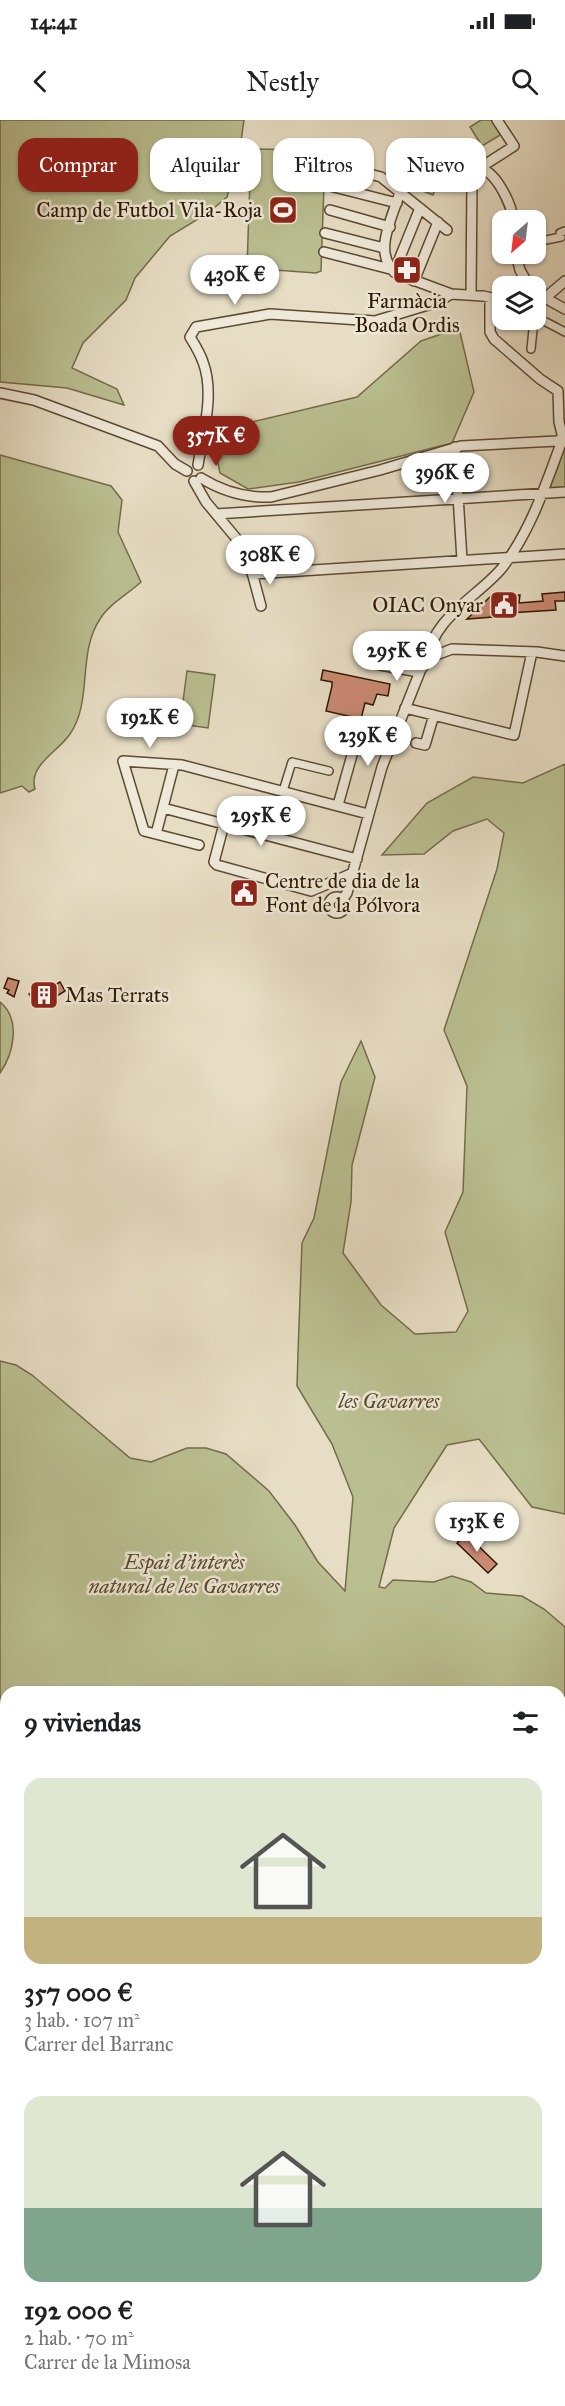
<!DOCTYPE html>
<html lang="es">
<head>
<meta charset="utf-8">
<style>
	:root { --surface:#fff; --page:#f2f2f2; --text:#202124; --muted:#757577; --accent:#8f2418 }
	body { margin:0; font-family:"IM FELL Great Primer",serif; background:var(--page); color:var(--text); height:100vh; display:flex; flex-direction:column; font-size:22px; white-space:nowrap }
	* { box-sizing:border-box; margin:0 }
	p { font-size:20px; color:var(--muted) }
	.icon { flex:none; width:33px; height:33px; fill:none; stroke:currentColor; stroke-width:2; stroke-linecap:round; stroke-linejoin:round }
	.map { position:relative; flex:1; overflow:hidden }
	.details { position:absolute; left:0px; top:1566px; width:566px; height:720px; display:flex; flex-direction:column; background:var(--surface); border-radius:18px 18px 0 0; box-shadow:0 2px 4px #0004 }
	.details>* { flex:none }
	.hud { position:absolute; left:18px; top:18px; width:530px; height:54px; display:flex; gap:12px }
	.needle { width:39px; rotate:208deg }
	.tools { position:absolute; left:492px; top:90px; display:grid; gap:12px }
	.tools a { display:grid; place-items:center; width:54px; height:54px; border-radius:12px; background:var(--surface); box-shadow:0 2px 4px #0004; font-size:30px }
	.price { position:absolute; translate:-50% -51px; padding:0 14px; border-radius:21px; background:#fff; color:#222; font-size:20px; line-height:39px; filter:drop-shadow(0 2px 3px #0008) }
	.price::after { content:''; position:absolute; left:50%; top:36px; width:18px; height:14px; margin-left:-9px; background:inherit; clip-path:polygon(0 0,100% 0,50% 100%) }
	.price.on { background:var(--accent); color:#fff }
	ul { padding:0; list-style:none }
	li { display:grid; align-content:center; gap:12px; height:318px; padding:0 24px }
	li span { display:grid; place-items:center; height:186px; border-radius:18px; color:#555 }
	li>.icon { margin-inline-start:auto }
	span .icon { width:108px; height:108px; fill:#fffc; stroke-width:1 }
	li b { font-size:26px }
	h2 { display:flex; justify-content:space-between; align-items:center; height:72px; padding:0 24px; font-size:26px }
	.chip { padding:0 21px; border-radius:18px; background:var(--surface); box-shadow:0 2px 4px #0004; font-size:21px; line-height:54px }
	.chip.on { background:var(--accent); color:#fff }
	.status { display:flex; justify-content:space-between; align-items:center; height:42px; padding:0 30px; background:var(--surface); direction:ltr }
	.status svg { height:16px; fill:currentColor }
	header { display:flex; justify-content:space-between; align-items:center; height:78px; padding:0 24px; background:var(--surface); font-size:27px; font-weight:600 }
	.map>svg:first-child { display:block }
</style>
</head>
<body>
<div class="status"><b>14:41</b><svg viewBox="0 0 49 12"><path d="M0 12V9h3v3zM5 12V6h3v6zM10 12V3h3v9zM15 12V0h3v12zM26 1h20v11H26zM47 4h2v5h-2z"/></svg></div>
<header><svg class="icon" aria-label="back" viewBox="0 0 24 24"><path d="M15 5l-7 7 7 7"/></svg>Nestly<svg class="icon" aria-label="search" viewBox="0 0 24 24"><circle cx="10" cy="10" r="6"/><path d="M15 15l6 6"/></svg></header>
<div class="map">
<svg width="565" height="2286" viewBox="0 0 565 2286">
	<rect width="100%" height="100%" fill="#e7ddc4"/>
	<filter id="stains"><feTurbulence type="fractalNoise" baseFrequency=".00333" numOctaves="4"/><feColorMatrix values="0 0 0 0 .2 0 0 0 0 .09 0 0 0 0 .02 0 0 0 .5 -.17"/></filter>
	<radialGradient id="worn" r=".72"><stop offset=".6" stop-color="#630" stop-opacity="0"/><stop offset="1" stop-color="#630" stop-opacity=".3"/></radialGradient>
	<!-- green -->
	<path fill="#babf91" stroke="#746c49" stroke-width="1.5" d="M0,0H244L239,35L227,77L208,93L170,116L135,158L126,180L83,223L72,248L117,269L124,285L67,268L0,262Z
		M481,0H494L502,14L482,26L470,7Z
		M251,29L317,30L325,36L321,151L316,153L247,148Z
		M429,42L449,50L443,62L439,60L433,75L423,71L429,56L424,54Z
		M459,208L474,272L452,323L299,362L248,369L220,353L213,320L248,303L357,277L421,221Z
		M565,322V371L546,372Z
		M0,335L111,366L122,380L118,412L141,462C128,474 109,484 100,499C77,533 93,581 70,614C58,632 28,645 35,669L29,672L22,666L0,673Z
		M187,551L215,555L208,608L180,604Z
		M565,644V1394L532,1387L479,1319L447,1325L394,1408L379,1467L385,1468L393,1460L434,1462L452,1456L471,1462L486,1473L522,1476L544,1489L565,1507V1650L560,1653V1572H6V2280H480V2286H0V1241L16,1245L32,1255L130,1338L151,1342L187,1328H206L226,1334L269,1371L295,1405L318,1442L345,1471L353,1377L332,1324L297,1266L298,1233L302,1123L314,1098L341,962L361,921L375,957L352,1045L351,1082L343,1133L381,1185L415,1214L456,1212L468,1191L445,1112L463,1072L467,966L444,910L497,749L504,713L487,699L453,711L424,734L382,735L427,683L473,657L523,663Z
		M0,882C21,899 14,933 0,953Z
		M565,1814V1955L560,1970V1821Z
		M560,1975L565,2002V2026L561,2053L565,2060V2087L560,2088Z
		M565,2089V2157H560V2090Z"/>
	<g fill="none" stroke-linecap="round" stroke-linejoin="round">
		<!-- stream -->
		<path stroke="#6d7b6c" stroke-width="2" d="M0,1675L6,1663"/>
	</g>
	<!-- building -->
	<path fill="#ca8a73" stroke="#2f1901" stroke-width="1.5" d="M565,472V481H555L556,490L493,494V497L467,499L490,477L520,475L519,483L543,481L542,474Z
		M323,550L390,564L388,576L377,574L373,585L365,583L361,599L326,591L332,566V562L321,560Z
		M8,858L19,861L14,877L7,873L9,870L4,868Z
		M48,862L51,867L60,862L65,871L38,888L29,874Z
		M466,1414L497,1444L488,1453L457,1423Z"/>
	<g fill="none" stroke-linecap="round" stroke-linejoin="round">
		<!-- pedestrian casing -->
		<g stroke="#5d4a32" stroke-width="10">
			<path id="pedestrian" d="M536,122L561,117L560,113L565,111
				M536,188L541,176
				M546,202L565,212
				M531,229L534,200
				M283,671L292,642L329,651"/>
		</g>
		<!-- minor casing -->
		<g stroke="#5d4a32" stroke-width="12">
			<path id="minor" d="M331,44L381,57L447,110
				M478,49L514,26L497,0
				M330,66L397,83
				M400,72C393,97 371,134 397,154L451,174L483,176L502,180
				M330,90L390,107
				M325,113L384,128
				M324,132L390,149
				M516,134L520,150L529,166
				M394,152L420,88
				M414,161L438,102
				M536,173L565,189
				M471,175L472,61L474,51L478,49C495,48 512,85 513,100
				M490,178V212L494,219L540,259L558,271L559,302L563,318
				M545,178L565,161
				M0,273L34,280L158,326L175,344L187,351
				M455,327L462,440
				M198,345C203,313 215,274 203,242C200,233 195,225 190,217L196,207L270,194L375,201L438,182L451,174
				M201,358C222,371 246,378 271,377L380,350L461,326L557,321L565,317
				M194,361L206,382L246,430L261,486
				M216,394L565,372
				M252,454L565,434
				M429,540C428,501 480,475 502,448C532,409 546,363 563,318
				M380,545L419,552
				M405,588L514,615L532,532
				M416,623L425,625L434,595
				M338,685L352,635
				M163,688L357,739
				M224,704L214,742L217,745L311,771L353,753
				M156,714L174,645
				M199,725L144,711L123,641L182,645L368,694
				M329 785a8 8 0 1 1 16 0a8 8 0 1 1-16 0Z
				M343,779L347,773L382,647L421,549L431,537L452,529L537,532L565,536
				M565,1960L561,1975L565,1994
				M565,2039L563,2044L565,2054
				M565,2249L562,2269L565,2281"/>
		</g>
		<!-- pedestrian -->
		<use href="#pedestrian" stroke="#efe9d9" stroke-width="7"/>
		<!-- minor -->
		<use href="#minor" stroke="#efe9d9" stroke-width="9"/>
	</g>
	<!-- icons -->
	<defs>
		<g id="stadium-square" transform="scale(1.5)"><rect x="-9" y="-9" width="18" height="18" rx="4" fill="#8f2418" stroke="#efe9d9"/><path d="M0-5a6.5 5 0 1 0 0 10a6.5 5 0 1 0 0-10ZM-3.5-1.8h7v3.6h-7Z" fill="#fff"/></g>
		<g id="pharmacy-square" transform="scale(1.5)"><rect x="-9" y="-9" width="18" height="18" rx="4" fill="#8f2418" stroke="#efe9d9"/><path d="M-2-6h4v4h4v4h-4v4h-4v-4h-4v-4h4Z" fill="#fff"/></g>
		<g id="civic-square" transform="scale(1.5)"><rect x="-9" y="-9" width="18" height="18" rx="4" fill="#8f2418" stroke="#efe9d9"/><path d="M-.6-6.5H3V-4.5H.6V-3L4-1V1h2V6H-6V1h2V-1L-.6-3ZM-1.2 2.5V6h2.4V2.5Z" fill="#fff"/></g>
		<g id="building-square" transform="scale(1.5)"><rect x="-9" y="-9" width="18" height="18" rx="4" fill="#8f2418" stroke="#efe9d9"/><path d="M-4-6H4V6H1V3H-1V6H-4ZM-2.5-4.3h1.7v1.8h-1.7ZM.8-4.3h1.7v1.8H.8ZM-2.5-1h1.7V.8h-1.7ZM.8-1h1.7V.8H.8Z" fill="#fff"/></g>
	</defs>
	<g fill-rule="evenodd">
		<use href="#stadium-square" x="283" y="90"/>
		<use href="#pharmacy-square" x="407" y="150"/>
		<use href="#civic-square" x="504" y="485"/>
		<use href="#civic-square" x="244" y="773"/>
		<use href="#building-square" x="44" y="875"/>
	</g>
	<g text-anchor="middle" stroke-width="5" stroke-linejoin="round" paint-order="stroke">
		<!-- poi labels -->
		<g font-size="21" fill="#2f1901" stroke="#efe9d9" text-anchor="end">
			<text x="262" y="97">Camp de Futbol Vila-Roja</text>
			<text x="407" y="188" text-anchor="middle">Farmàcia<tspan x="407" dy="24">Boada Ordis</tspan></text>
			<text x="483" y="492">OIAC Onyar</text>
			<text x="265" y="768" text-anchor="start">Centre de dia de la<tspan x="265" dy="24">Font de la Pólvora</tspan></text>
			<text x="65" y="882" text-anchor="start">Mas Terrats</text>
		</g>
		<!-- park labels -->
		<g font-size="21" font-style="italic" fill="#594b2c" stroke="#efe9d9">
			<text x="389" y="1288">les Gavarres</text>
			<text x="184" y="1449">Espai d'interès<tspan x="184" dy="24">natural de les Gavarres</tspan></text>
		</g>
	</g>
	<rect width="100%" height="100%" filter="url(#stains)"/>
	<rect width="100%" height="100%" fill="url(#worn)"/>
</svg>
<div class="tools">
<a><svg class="needle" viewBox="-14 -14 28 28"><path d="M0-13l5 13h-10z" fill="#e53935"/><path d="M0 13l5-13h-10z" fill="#757577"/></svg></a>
<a><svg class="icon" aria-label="layers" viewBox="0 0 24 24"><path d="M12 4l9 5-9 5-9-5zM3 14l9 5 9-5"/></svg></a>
</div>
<b class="price" style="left:235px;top:186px">430K €</b>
<b class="price on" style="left:216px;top:347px">357K €</b>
<b class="price" style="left:445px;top:384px">396K €</b>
<b class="price" style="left:270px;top:466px">308K €</b>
<b class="price" style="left:397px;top:562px">295K €</b>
<b class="price" style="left:150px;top:629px">192K €</b>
<b class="price" style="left:368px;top:647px">239K €</b>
<b class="price" style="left:261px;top:727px">295K €</b>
<b class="price" style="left:477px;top:1433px">153K €</b>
<div class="hud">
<a class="chip on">Comprar</a>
<a class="chip">Alquilar</a>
<a class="chip">Filtros</a>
<a class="chip">Nuevo</a>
</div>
<section class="details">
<h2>9 viviendas<svg class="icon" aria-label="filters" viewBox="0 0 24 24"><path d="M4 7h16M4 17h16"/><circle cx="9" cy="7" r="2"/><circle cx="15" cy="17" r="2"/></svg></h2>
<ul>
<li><span style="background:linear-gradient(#dfe7d0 75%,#c2b280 0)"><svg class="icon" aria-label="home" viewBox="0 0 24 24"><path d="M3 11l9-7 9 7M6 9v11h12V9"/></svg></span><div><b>357 000 €</b><p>3 hab. · 107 m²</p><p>Carrer del Barranc</p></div></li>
<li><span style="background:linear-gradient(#dfe7d0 60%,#7fa58c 0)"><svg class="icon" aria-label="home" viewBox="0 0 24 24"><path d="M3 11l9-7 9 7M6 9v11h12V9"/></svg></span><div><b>192 000 €</b><p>2 hab. · 70 m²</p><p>Carrer de la Mimosa</p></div></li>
</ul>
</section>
</div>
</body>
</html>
